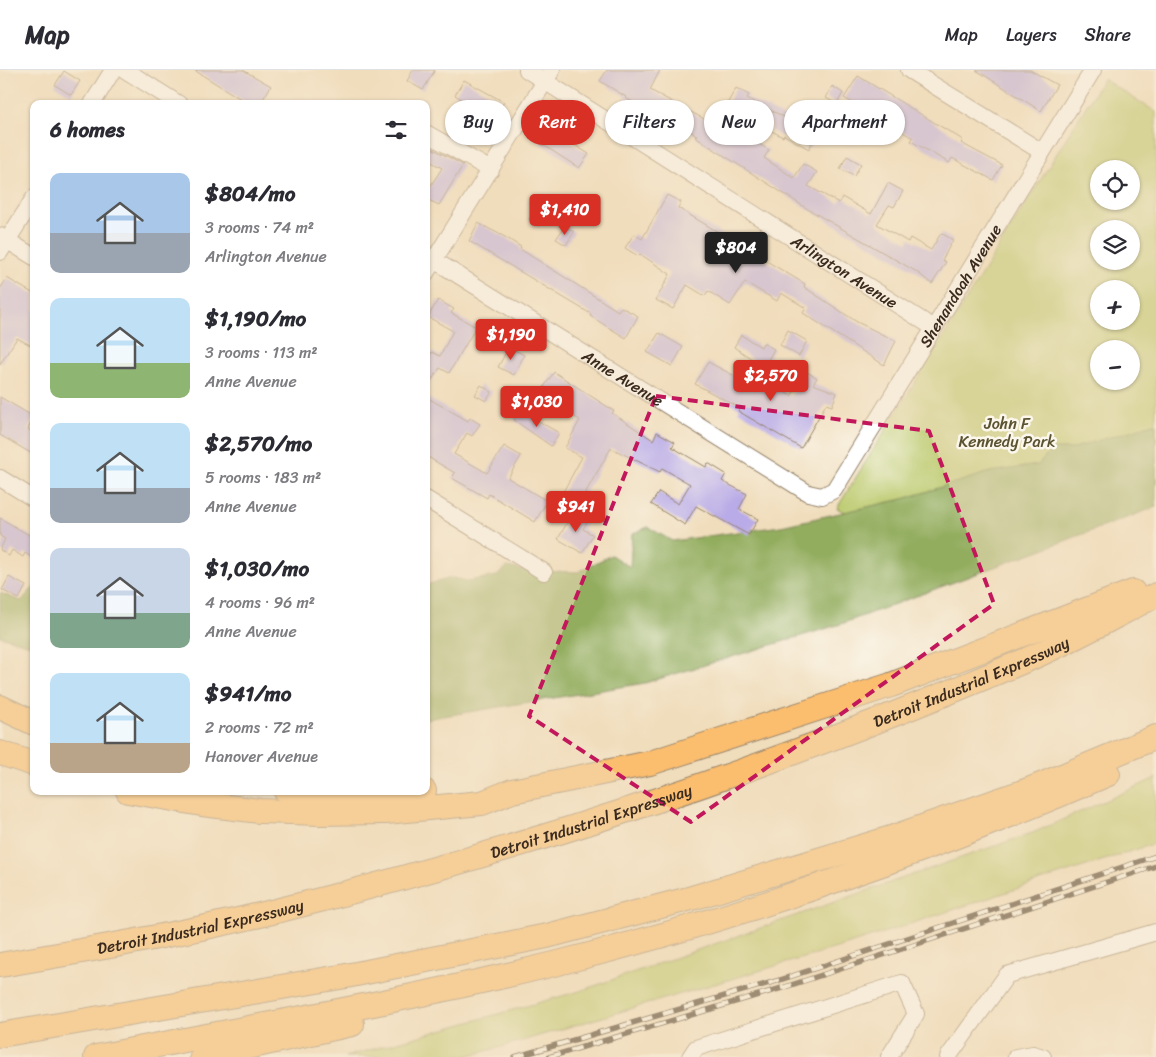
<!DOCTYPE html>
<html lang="en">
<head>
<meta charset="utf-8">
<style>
	:root { --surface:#fff; --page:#f7f7f7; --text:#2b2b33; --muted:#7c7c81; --line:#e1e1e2; --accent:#d93025 }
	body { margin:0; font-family:Sriracha,sans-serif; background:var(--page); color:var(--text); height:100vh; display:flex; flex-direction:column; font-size:19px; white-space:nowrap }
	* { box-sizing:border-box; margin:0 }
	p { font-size:16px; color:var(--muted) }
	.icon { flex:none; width:28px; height:28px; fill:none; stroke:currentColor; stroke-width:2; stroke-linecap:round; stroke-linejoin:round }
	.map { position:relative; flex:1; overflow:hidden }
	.details { position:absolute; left:30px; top:30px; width:400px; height:695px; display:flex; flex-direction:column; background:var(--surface); border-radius:10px; box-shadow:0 1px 4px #0004 }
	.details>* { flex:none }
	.hud { position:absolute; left:445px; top:30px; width:475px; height:45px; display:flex; gap:10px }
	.buttons { position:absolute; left:1090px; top:90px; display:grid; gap:10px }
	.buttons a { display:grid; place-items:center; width:50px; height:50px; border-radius:50%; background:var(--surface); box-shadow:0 1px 4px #0004; font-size:25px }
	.price { position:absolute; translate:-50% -42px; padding:0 11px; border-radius:5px; background:var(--accent); color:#fff; font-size:16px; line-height:32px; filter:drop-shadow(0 1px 2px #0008) }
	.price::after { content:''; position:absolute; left:50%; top:30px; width:15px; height:11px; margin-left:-8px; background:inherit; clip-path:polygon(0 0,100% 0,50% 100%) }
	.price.selected { background:#222; color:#fff }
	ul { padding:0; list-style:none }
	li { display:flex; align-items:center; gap:15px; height:125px; padding:0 20px }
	li span { display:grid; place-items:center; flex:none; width:140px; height:100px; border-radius:10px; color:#555 }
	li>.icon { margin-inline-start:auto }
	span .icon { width:60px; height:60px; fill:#fffc; stroke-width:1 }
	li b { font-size:21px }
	h2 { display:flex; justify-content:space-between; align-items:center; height:60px; padding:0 20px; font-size:21px }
	.pill { padding:0 18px; border-radius:22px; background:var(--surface); box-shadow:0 1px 4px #0004; font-size:18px; line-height:45px }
	.pill.selected { background:var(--accent); color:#fff }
	header { display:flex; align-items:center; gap:30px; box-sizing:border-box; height:70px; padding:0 25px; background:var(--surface); border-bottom:1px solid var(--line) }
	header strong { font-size:24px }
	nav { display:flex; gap:28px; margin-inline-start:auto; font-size:18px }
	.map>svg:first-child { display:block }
</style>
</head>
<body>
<header>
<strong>Map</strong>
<nav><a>Map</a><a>Layers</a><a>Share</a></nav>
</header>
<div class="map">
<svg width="1156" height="987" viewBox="0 0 1156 987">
	<rect width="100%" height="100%" fill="#fbf7ec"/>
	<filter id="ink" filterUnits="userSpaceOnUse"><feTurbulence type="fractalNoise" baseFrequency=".02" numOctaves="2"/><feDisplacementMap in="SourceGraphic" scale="10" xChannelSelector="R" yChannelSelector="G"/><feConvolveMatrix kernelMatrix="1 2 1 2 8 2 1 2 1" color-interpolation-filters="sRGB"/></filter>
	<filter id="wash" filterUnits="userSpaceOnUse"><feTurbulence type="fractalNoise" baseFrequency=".0096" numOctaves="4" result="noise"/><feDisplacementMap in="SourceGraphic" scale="20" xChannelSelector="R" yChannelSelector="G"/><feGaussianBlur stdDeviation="1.12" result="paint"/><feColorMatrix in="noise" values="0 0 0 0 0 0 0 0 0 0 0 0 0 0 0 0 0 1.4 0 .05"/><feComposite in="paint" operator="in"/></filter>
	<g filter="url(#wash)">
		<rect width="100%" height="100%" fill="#f0ddbc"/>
		<!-- green -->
		<path fill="#bac96b" stroke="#7a7a44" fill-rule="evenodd" d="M1103,9L1156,42V416L945,499L837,438ZM1099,99H1131V131H1099ZM1099,159H1131V191H1099ZM1099,219H1131V251H1099ZM1099,279H1131V311H1099Z
			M1156,708V773L840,877L501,977L463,987H345L580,921L1035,762Z"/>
		<!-- forest -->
		<path fill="#93ad5f" stroke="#676c3e" d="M1156,353V437L841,554L645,613L426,649V515L452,508L468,511L497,506L507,497L528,501L578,502L611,485L630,497L632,464L648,457L672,471L781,456L903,429L990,402L1038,395L1052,379H1071Z
			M34,517V576L0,566V523L21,531Z"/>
		<g id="blocks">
			<!-- building -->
			<path fill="#b9abe7" d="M194,0H243L271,16L260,34H249Z
				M413,0H435L423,20L407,11Z
				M607,0H660L650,20L706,50L709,44L718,50L736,18L749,25L747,28L792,51L790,54L815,67L809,79L784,65L783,67L770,60L772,56L741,38L731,57L769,80L764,88L794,108L803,94L817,102L808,116L839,133L842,127L871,144L888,113L903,121L894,137L889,135L877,154L908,172L910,168L931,180L941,163L953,170L942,190L946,192L932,214L917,202L806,138L695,67L697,65L625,28L626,27L600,11Z
				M976,0H1030L1057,15L1041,41Z
				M64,1L80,11L71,25L55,15Z
				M858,6L963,70L961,73L1002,95L993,110L952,88L949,93L911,71L913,68L844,28Z
				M464,10L504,32L494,49L455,25Z
				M832,16L843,23L837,34L826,28Z
				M549,59L589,84L579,98L540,73Z
				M426,75L463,95L439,135L426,129V123L442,98L426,89Z
				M847,86L861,94L854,106L840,99Z
				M667,125L681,132L678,138L805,214L804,217L857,252L896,271L884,295L803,243L806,238L781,223L777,231L745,212L730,235L708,221L705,226L687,215L673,239L656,230L670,204L640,184L638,186L625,178L634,164L642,169Z
				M537,138L547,145L539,156L529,149Z
				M478,153L505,167L521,177L520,179L618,241L621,237L638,246L626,268L590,246L591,244L469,171Z
				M565,156L574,162L566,175L556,169Z
				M7,208L34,224V277L17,268L0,294V219Z
				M438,230L454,239L451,243L476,257L449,303L440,298L426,318V291L432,282L440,286L453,261L428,247Z
				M788,260L807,271L799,286L780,275Z
				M659,263L683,277L672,296L647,282Z
				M741,265L761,277L763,273L774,279L764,297L734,277Z
				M509,277L524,285L514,305L498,297Z
				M708,292L754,316L759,307L791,326L807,302L817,308L813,314L837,323L832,336L826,334L801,378L738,341L740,338L695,314Z
				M554,302L614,341L612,343L653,370L657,362L675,372L672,377L706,397L708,393L726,404L722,411L747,424L739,439L758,449L749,465L696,436L685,455L651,434L659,422L678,434L690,414L662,398L660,402L611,378L580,432L563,422L582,387L565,378L580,350L562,340L564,337L547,327L551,321L544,317Z
				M481,315L492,322L486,331L475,325Z
				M0,327L34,347L28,359L34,363V385L0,365Z
				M426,327L468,351L470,348L480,354L472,366L467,363L454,384L487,403L504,376L521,386L508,408L547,431L535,452L489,424L487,428L452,408L455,403L426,386Z
				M519,340L559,363L551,376L514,350Z
				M573,442L588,450L583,459L593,465L582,483L558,469Z
				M0,448L34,468V489L25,483L23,487L12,480L9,486L0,480L5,469L0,466Z
				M9,507L26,516L19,529L2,520Z"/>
		</g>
	</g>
	<g filter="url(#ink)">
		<use href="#blocks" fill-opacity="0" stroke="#96846d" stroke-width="1"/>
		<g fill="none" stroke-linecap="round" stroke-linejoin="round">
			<!-- minor casing -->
			<g stroke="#96846d" stroke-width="18">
				<g id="minor">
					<path d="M125,0L179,34"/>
					<path id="s1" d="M527,0L934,258"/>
					<path d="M909,0L1042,82"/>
					<path d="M92,34L113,0"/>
					<path d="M426,63L491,100"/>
					<path d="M0,166L34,187"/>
					<path d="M0,182L34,128"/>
					<path id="s2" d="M426,185L808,423L822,426L834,420L1093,0"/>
					<path d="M426,203L552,0"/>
					<path d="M0,408L34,429"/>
					<path d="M426,429L544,502"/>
					<path d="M690,987L696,978L902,913L916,944L889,987"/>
					<path d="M948,987L1007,905L1156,862"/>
					<path d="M1016,987L1033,984L1043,987"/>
				</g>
			</g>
			<!-- highway casing -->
			<g stroke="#96846d" stroke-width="26">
				<g id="highway">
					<path d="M0,637L34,653"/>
					<path d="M0,683L34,694"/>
					<path d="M128,721L202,734L260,741L320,743L385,742L482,733L512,721L650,693L891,615L1133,522"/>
					<path d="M286,721L378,725L424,721"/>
					<path id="s3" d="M0,895C88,880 177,865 264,844C521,781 775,697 1019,593C1066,574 1111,548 1156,525"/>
					<path d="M0,965L346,906L547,866L692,828L888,769L1031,719L1156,667"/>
					<path d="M96,987C250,957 405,931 558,893C743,847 933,780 1108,704"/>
					<path d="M202,987L352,954"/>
				</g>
			</g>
			<!-- minor -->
			<use href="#minor" stroke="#fff" stroke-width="16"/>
			<!-- highway -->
			<use href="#highway" stroke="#fbbd6e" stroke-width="24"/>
			<!-- rail casing -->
			<g stroke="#3b2a1e" stroke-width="5.5">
				<path id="rail" d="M515,987L780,910L1156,786
					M549,987L782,918L1156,796"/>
			</g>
			<!-- rail -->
			<use href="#rail" stroke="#fbf7ec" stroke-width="4" stroke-dasharray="11" stroke-linecap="butt"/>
		</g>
	</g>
	<!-- marked area -->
	<path d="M0 0H1156V987H0ZM656,326L929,361L994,534L691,752L529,646Z" fill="#f0ddbc" fill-opacity=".55" fill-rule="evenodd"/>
	<path fill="none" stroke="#c2185b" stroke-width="4" stroke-dasharray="10 6" stroke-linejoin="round" d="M656,326L929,361L994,534L691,752L529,646Z"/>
	<g text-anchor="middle" stroke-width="5" stroke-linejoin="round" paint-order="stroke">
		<!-- street labels -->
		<g font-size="16" fill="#3b2a1e" stroke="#fbf7ec">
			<text dy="6" stroke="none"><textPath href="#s1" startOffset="376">Arlington Avenue</textPath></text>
			<text dy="6" stroke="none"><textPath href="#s2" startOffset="718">Shenandoah Avenue</textPath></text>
			<text dy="6" stroke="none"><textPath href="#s2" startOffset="232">Anne Avenue</textPath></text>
			<text dy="6" stroke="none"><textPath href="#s3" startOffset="1014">Detroit Industrial Expressway</textPath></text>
			<text dy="6" stroke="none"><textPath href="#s3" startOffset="609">Detroit Industrial Expressway</textPath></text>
			<text dy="6" stroke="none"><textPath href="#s3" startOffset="204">Detroit Industrial Expressway</textPath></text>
		</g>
		<!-- park labels -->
		<g font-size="16" fill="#5b5231" stroke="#fbf7ec">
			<text x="1007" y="359">John F<tspan x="1007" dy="18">Kennedy Park</tspan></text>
		</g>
	</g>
</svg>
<div class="buttons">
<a><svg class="icon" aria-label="locate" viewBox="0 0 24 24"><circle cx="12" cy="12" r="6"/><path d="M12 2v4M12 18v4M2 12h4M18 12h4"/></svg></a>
<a><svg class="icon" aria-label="layers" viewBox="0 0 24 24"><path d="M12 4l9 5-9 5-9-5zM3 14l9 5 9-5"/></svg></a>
<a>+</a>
<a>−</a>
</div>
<b class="price" style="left:565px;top:166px">$1,410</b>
<b class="price selected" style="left:736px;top:204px">$804</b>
<b class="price" style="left:511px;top:291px">$1,190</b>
<b class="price" style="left:771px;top:332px">$2,570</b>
<b class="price" style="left:537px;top:358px">$1,030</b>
<b class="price" style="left:576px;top:463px">$941</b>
<div class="hud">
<a class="pill">Buy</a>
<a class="pill selected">Rent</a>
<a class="pill">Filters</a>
<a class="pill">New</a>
<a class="pill">Apartment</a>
</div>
<section class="details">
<h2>6 homes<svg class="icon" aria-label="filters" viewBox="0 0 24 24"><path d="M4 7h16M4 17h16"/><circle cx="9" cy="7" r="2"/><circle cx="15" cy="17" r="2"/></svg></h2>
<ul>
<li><span style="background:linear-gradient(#a9c7e8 60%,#9aa5b1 0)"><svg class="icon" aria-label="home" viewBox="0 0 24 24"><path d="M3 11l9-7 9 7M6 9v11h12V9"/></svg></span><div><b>$804/mo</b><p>3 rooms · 74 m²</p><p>Arlington Avenue</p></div></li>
<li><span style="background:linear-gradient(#bfe0f5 65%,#8fb573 0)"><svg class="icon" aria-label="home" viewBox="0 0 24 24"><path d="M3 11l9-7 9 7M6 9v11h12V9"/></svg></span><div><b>$1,190/mo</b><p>3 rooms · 113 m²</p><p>Anne Avenue</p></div></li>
<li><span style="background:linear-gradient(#bfe0f5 65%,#9aa5b1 0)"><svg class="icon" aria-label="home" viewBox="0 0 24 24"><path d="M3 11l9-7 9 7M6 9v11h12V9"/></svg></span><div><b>$2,570/mo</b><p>5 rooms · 183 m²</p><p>Anne Avenue</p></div></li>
<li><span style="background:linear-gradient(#c9d6e8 65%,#7fa58c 0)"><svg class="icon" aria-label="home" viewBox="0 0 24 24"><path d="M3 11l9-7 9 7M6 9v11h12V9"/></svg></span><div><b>$1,030/mo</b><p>4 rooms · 96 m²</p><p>Anne Avenue</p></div></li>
<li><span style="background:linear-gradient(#bfe0f5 70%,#b9a48a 0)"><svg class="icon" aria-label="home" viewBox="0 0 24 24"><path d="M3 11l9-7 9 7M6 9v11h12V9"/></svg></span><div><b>$941/mo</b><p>2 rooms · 72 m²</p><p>Hanover Avenue</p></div></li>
</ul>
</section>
</div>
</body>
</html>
